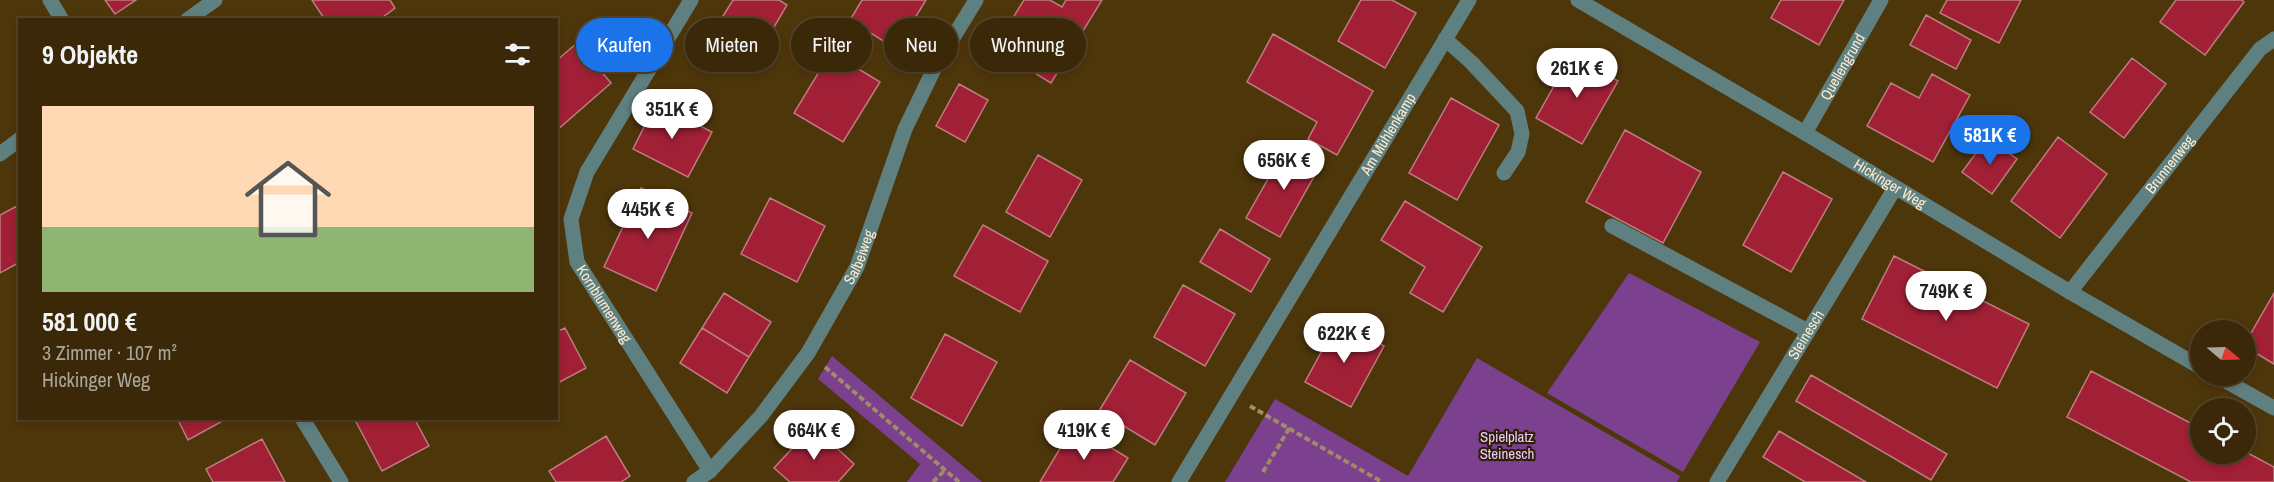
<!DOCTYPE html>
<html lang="de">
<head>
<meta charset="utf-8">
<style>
	:root { --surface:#3a2808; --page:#413012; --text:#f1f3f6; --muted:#aba69c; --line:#544429; --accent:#1a73e8 }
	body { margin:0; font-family:"Archivo Narrow",sans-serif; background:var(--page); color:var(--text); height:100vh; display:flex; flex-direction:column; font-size:22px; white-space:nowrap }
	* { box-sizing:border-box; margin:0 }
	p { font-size:20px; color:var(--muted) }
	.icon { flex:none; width:33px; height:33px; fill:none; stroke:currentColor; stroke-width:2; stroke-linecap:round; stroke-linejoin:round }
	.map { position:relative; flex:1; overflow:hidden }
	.panel { position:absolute; left:18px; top:18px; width:540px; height:402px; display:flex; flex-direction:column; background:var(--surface); border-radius:0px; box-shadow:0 3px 9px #0003,0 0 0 2px var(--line) }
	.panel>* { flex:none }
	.banner { position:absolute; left:576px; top:18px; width:570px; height:54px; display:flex; gap:12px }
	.needle { width:39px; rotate:109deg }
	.fabs { position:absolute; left:2190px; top:320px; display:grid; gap:12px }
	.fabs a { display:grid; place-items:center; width:66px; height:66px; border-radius:50%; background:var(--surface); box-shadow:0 3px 9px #0003,0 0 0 2px var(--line); font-size:30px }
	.price { position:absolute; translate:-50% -51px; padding:0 14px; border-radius:21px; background:#fff; color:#222; font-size:20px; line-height:39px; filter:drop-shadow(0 2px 3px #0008) }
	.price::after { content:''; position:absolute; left:50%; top:36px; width:18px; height:14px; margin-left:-9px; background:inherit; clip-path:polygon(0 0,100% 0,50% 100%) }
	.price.current { background:var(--accent); color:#fff }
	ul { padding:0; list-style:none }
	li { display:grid; align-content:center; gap:12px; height:318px; padding:0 24px }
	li+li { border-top:2px solid var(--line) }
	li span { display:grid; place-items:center; height:186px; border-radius:0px; color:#555 }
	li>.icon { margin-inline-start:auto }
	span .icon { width:108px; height:108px; fill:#fffc; stroke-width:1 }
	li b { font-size:26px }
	h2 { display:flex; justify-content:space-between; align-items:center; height:72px; padding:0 24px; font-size:26px }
	.tag { padding:0 21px; border-radius:27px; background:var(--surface); box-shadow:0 3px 9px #0003,0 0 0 2px var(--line); font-size:21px; line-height:54px }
	.tag.current { background:var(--accent); color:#fff }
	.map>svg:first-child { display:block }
</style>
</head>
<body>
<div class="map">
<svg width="2274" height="482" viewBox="0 0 2274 482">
	<rect width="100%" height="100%" fill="#4e360b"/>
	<!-- green -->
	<path fill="#7b418e" d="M1629,273L1760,342L1683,472L1547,393Z
		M832,356L982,482H907L920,464L818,379Z
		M1477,358L1680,476L1677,482H1225L1275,399L1408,476Z"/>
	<!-- building -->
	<path fill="#a12036" stroke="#be7c7e" stroke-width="1.5" d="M105,0H136L115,14Z
		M312,0H390L395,8L379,20H325Z
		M733,0H779L787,5L751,66L708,40Z
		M862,0H926L896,49L850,20Z
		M1024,0H1050L1062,7L1066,0H1102L1051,83L994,48Z
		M1361,0H1392L1416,13L1385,68L1338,41Z
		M1781,0H1844L1819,45L1771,18Z
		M1947,0H2021L1999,43L1940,13Z
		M2176,0H2242L2244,2L2205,55L2160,22Z
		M1926,15L1971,40L1956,69L1910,45Z
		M1273,34L1373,91L1337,155L1308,139L1317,122L1247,82Z
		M577,43L611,83L556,131V61Z
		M831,52L880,82L843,142L794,113Z
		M1572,54L1618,81L1582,144L1536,118Z
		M2132,58L2166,84L2124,138L2090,112Z
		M1932,74L1970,95L1933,162L1867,126L1891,83L1919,98Z
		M959,84L988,100L965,142L936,126Z
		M1451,98L1499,125L1457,200L1409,173Z
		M656,103L712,132L688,177L633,149Z
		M1625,130L1701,172L1663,243L1586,202Z
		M2058,137L2107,174L2060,238L2011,201Z
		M1987,138L2017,159L1992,194L1962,172Z
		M1287,145L1321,164L1280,237L1246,218Z
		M1038,155L1082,180L1050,237L1006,212Z
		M1783,172L1832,199L1791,272L1743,245Z
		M641,188L692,213L656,291L604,267Z
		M770,198L825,226L797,282L741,254Z
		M1405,201L1482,247L1443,312L1410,293L1425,267L1381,240Z
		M17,206L20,211V262L0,273V215Z
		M983,225L1048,261L1020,312L954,276Z
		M1220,229L1270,259L1251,292L1200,262Z
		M1894,256L2029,324L1997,388L1862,319Z
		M1183,285L1235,314L1205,366L1154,337Z
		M724,293L771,322L749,357L702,328Z
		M2274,293V364L2246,347V342Z
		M1338,321L1384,346L1351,407L1305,382Z
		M565,328L586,368L556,384V332Z
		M702,328L749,357L727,393L680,363Z
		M945,334L997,362L962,426L911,398Z
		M1130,360L1186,393L1155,445L1099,411Z
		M2091,371L2200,428V453L2246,452L2274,467V482H2191L2067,417Z
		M1811,375L1947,454L1931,480L1796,401Z
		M177,418H228L188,440Z
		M354,418H414L429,446L382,471Z
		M1074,425L1128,458L1113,482H1040Z
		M813,426L854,464L838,482H790L774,468Z
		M1779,431L1866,482H1805L1763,457Z
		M606,436L630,476L621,482H556L549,471Z
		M262,439L285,482H213L206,469Z"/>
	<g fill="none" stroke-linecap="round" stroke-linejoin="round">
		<!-- path -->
		<path stroke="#a08b67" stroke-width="4" stroke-dasharray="6 3" stroke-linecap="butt" d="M825,367L959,482
			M1250,406L1382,482
			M1263,472L1290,427
			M933,482L945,470"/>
		<!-- minor -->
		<g stroke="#5f8081" stroke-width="15">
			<path d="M50,0L62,20"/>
			<path id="s1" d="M691,0L587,172L571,219L577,262L710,471"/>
			<path id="s2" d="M1578,0L1805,133L2070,292L2200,367"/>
			<path d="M187,20L215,0"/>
			<path d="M1445,39L1471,62L1517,111L1522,134L1518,152L1504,173"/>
			<path id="s3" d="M1805,133L1881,0"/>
			<path d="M0,154L20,139"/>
			<path d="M1612,226L1808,331"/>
			<path id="s4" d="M2070,292L2260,49L2274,39"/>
			<path d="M2215,375L2274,408"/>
			<path d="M302,418L341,482"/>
			<path id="s5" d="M694,482L710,471L761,416L808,353L857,267L905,129L935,67L976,0"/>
			<path id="s6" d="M1179,482L1469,0"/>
			<path id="s7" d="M1717,482L1895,188"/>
		</g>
	</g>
	<g text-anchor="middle" stroke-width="4.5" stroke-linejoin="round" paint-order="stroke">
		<!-- street labels -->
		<g font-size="15" fill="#feebd0" stroke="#2d1f09">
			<text dy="5" stroke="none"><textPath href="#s3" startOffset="76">Quellengrund</textPath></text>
			<text dy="5" stroke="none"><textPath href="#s6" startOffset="406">Am Mühlenkamp</textPath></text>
			<text dy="5" stroke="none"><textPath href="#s4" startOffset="162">Brunnenweg</textPath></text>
			<text dy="5" stroke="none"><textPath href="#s2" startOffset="362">Hickinger Weg</textPath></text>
			<text dy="5" stroke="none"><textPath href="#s5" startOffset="282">Salbeiweg</textPath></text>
			<text dy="5" stroke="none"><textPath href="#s1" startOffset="344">Kornblumenweg</textPath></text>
			<text dy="5" stroke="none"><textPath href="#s7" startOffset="172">Steinesch</textPath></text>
		</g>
		<!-- park labels -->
		<g font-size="15" fill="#efcafb" stroke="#2d1f09">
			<text x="1507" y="442">Spielplatz<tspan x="1507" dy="17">Steinesch</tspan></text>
		</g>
	</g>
</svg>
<div class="fabs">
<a><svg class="needle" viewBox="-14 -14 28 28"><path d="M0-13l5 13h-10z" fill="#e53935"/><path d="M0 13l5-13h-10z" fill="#aba69c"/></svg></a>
<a><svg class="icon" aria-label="locate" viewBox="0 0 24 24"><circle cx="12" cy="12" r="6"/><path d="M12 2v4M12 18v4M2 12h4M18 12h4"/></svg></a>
</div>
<b class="price" style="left:1577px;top:99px">261K €</b>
<b class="price" style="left:672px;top:140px">351K €</b>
<b class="price current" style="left:1990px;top:166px">581K €</b>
<b class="price" style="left:1284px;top:191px">656K €</b>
<b class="price" style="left:648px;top:240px">445K €</b>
<b class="price" style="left:1946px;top:322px">749K €</b>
<b class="price" style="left:1344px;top:364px">622K €</b>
<b class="price" style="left:814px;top:461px">664K €</b>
<b class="price" style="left:1084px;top:461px">419K €</b>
<div class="banner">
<a class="tag current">Kaufen</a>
<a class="tag">Mieten</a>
<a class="tag">Filter</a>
<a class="tag">Neu</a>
<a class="tag">Wohnung</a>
</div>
<section class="panel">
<h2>9 Objekte<svg class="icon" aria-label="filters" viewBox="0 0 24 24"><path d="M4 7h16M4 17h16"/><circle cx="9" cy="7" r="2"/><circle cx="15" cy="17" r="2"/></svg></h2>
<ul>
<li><span style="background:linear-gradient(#ffd9b3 65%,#8fb573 0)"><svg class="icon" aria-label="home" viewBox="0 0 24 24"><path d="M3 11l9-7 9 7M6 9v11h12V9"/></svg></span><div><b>581 000 €</b><p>3 Zimmer · 107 m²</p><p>Hickinger Weg</p></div></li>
</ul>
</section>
</div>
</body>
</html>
